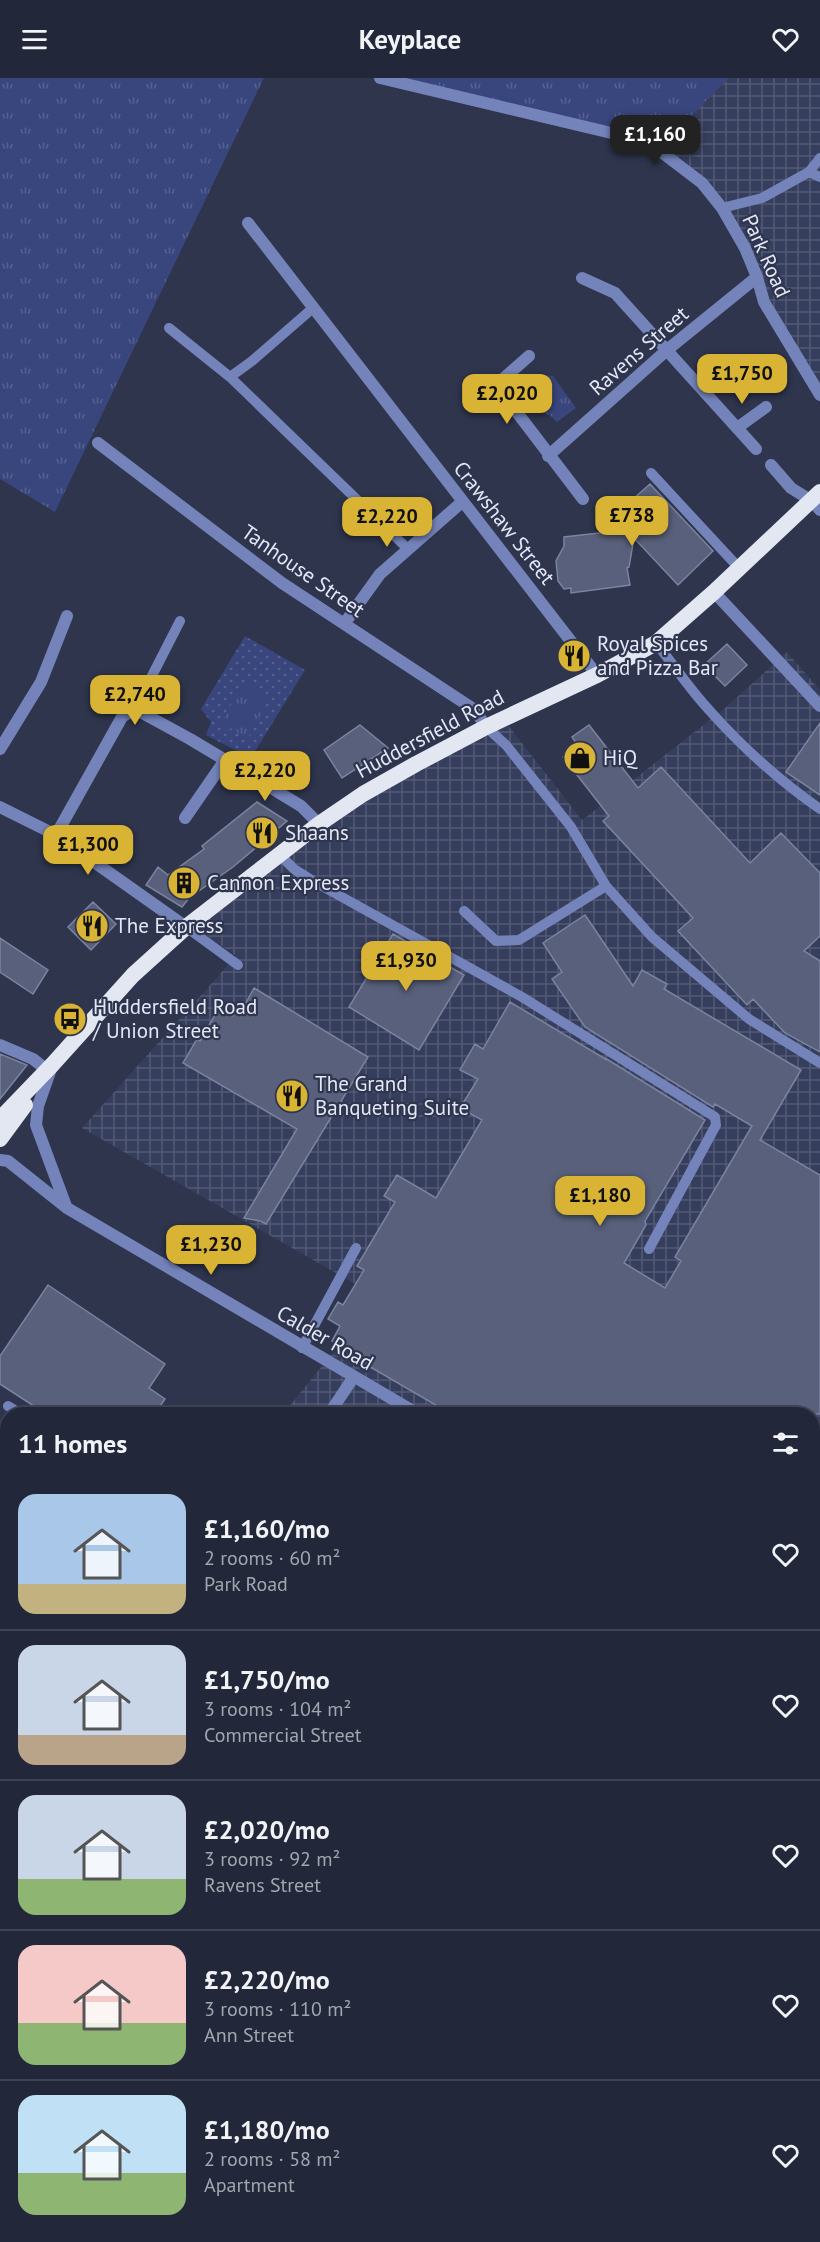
<!DOCTYPE html>
<html lang="en">
<head>
<meta charset="utf-8">
<style>
	:root { --surface:#22283a; --page:#2e3445; --text:#f1f3f6; --muted:#a2a6af; --line:#3f4454; --accent:#d9b334 }
	body { margin:0; font-family:"PT Sans",sans-serif; background:var(--page); color:var(--text); height:100vh; display:flex; flex-direction:column; font-size:22px; white-space:nowrap }
	* { box-sizing:border-box; margin:0 }
	p { font-size:20px; color:var(--muted) }
	.icon { flex:none; width:33px; height:33px; fill:none; stroke:currentColor; stroke-width:2; stroke-linecap:round; stroke-linejoin:round }
	.map { position:relative; flex:1; overflow:hidden }
	.panel { position:absolute; left:0px; top:1329px; width:820px; height:836px; display:flex; flex-direction:column; background:var(--surface); border-radius:24px 24px 0 0; box-shadow:0 2px 4px #0004,0 0 0 2px var(--line) }
	.panel>* { flex:none }
	.price { position:absolute; translate:-50% -51px; padding:0 14px; border-radius:12px; background:var(--accent); color:#111; font-size:20px; line-height:39px; filter:drop-shadow(0 2px 3px #0008) }
	.price::after { content:''; position:absolute; left:50%; top:36px; width:18px; height:14px; margin-left:-9px; background:inherit; clip-path:polygon(0 0,100% 0,50% 100%) }
	.price.active { background:#222; color:#fff }
	ul { padding:0; list-style:none }
	li { display:flex; align-items:center; gap:18px; height:150px; padding:0 18px }
	li+li { border-top:2px solid var(--line) }
	li span { display:grid; place-items:center; flex:none; width:168px; height:120px; border-radius:18px; color:#555 }
	li>.icon { margin-inline-start:auto }
	span .icon { width:72px; height:72px; fill:#fffc; stroke-width:1 }
	li b { font-size:26px }
	h2 { display:flex; justify-content:space-between; align-items:center; height:72px; padding:0 18px; font-size:26px }
	header { display:flex; justify-content:space-between; align-items:center; height:78px; padding:0 18px; background:var(--surface); font-size:27px; font-weight:600 }
	.map>svg:first-child { display:block }
</style>
</head>
<body>
<header><svg class="icon" aria-label="menu" viewBox="0 0 24 24"><path d="M4 6h16M4 12h16M4 18h16"/></svg>Keyplace<svg class="icon" aria-label="heart" viewBox="0 0 24 24"><path d="M12 20l-8-8c-3-5 5-10 8-4 3-6 11-1 8 4z"/></svg></header>
<div class="map">
<svg width="820" height="2164" viewBox="0 0 820 2164">
	<defs>
		<pattern id="industrial-grid" width="8" height="8" patternUnits="userSpaceOnUse" patternTransform="scale(1.5)"><rect width="8" height="8" fill="#363e5d"/><path d="M0 4h8M4 0v8" fill="none" stroke="#535a75"/></pattern>
		<pattern id="grass-dots" width="8" height="8" patternUnits="userSpaceOnUse" patternTransform="scale(1.5)"><rect width="8" height="8" fill="#39467d"/><path d="M2 2h.1M6 6h.1" fill="none" stroke="#566190" stroke-width="1.8" stroke-linecap="round"/></pattern>
		<pattern id="forest-crowns" width="20" height="18" patternUnits="userSpaceOnUse" patternTransform="scale(1.5)"><rect width="20" height="18" fill="#39467d"/><path d="M2 6a3 3 0 1 1 6 0M12 15a3 3 0 1 1 6 0" fill="none" stroke="#566190"/></pattern>
		<pattern id="park-tufts" width="24" height="20" patternUnits="userSpaceOnUse" patternTransform="scale(1.5)"><rect width="24" height="20" fill="#39467d"/><path d="M3 7l-1-3M5 7V3M7 7l1-3M15 17l-1-3M17 17v-4M19 17l1-3" fill="none" stroke="#566190"/></pattern>
		<pattern id="water-rules" width="6" height="5" patternUnits="userSpaceOnUse" patternTransform="scale(1.5)"><rect width="6" height="5" fill="#141763"/><path d="M0 2.5h6" fill="none" stroke="#36397a"/></pattern>
	</defs>
	<rect width="100%" height="100%" fill="#2e354d"/>
	<!-- industrial -->
	<path fill="url(#industrial-grid)" d="M729,0H820V317L816,312L722,130L664,76L684,45Z
		M787,574L820,612V1529L813,1541V1336H283L378,1219L82,1050L236,878L195,849L362,722L507,646L582,742L725,630Z
		M7,1677L8,2157H434L432,2164H0V1686Z
		M820,1886V2164H729L731,2157H813V1900Z"/>
	<!-- grass -->
	<path fill="url(#grass-dots)" d="M245,558L305,592L251,680L206,657L211,644L201,631Z"/>
	<!-- forest -->
	<path fill="url(#forest-crowns)" d="M434,2157H537L535,2164H432Z
		M677,2157H731L729,2164H675Z"/>
	<!-- park -->
	<path fill="url(#park-tufts)" d="M0,0H264L55,434L0,401Z
		M380,0H729L684,45L664,76L624,58Z
		M545,297L553,298L576,330L557,344L550,337L539,334L529,320L534,315L535,305Z
		M243,605L271,618L248,660L221,645Z"/>
	<!-- water -->
	<path fill="url(#water-rules)" d="M820,1567V1793L813,1806V1578Z
		M546,2157H677L675,2164H544Z"/>
	<!-- building -->
	<path fill="#58607b" stroke="#7a83a0" stroke-width="1.5" d="M650,406L713,473L678,507L634,460L629,489L627,490L630,507L571,515V510L564,511L558,503L556,483L564,468V459L626,452L613,439Z
		M727,566L747,587L725,608L704,587Z
		M820,645V717L786,694Z
		M360,647L388,670L342,700L324,672Z
		M589,647L638,710L661,689L750,785L781,755L820,795V858L804,873L820,883V974L785,955L753,921L747,927L678,853L693,840L603,743L609,738L563,679L578,668L572,659Z
		M257,724L287,743L233,789L189,820L182,829L146,807L158,789L168,797L204,771L202,768Z
		M93,824L116,846L91,872L68,849Z
		M585,837L633,908L642,892L667,906L664,911L801,992L760,1062L820,1097V1336H451L348,1276L350,1273L332,1263L340,1248L328,1241L338,1224L343,1227L364,1192L357,1188L395,1124L384,1118L397,1097L436,1120L482,1042L460,1030L478,1001L460,992L475,966L483,971L510,924L607,982L605,980L705,1042L645,1143L646,1147L624,1185L665,1210L681,1183L675,1179L752,1048L715,1026L713,1029L585,949L552,901L562,894L543,865Z
		M393,856L464,897L419,972L349,929Z
		M0,860L48,892L33,916L0,894Z
		M254,910L368,979L266,1146L260,1143L244,1140L297,1051L183,985L197,961L200,963L219,930L233,938L238,929L242,932Z
		M0,976L27,987L0,1021Z
		M48,1207L165,1286L149,1310L165,1321L155,1336H46L0,1306V1278Z"/>
	<g fill="none" stroke-linecap="round" stroke-linejoin="round">
		<!-- service -->
		<path stroke="#7484bb" stroke-width="10" d="M809,94L820,80
			M722,130L762,120L809,94L820,99
			M169,250L230,299L408,471
			M230,299L252,283L313,230
			M651,395L739,490
			M656,565C674,587 690,612 710,633C743,670 780,703 820,731
			M135,631L180,543
			M486,649L506,667L571,749L606,808L652,859L749,941L820,985
			M280,777L294,791L313,803L522,919L715,1039L716,1047L649,1171
			M464,833L496,863L519,862L606,808
			M186,849L238,887
			M302,1270L356,1170
			M8,1328L21,1336
			M0,1570L8,1575
			M201,2164L205,2157"/>
		<!-- minor -->
		<path stroke="#7484bb" stroke-width="12" d="M380,0L624,58L664,76L702,105L722,130L745,170L757,199L764,224L820,317
			M248,145L597,597
			M582,200L615,215L756,371
			M529,278L496,307L583,421
			M737,350L766,329
			M98,365L282,505L475,632L486,649
			M548,378L667,272L757,199
			M771,387L791,410L812,423L820,432
			M714,514L820,628
			M344,546L380,496L462,424
			M0,671L41,604L67,538
			M225,682L301,728L319,746
			M0,729L56,757L186,849
			M56,757L122,639L135,631L190,661L225,682L185,740
			M0,967L33,981L47,992
			M329,1336L353,1300
			M0,1806L5,1809L8,1806"/>
		<!-- tertiary -->
		<path stroke="#7484bb" stroke-width="12" d="M51,991L38,1028L36,1047L66,1128
			M0,1082L8,1083L67,1130L418,1336
			M813,1565L820,1569"/>
		<!-- trunk -->
		<path stroke="#e3e7f2" stroke-width="16" d="M0,1041L52,987L133,897L186,849L319,746L363,716L416,686L486,649L597,597L656,565L714,514L820,414
			M0,1061L25,1027"/>
	</g>
	<!-- icons -->
	<defs>
		<g id="restaurant-disc" transform="scale(1.725)"><circle r="9.5" fill="#d9b334" stroke="#2e354d"/><path d="M-5-6h1v4h1v-4h1v4h1v-4h1v5L-1.5 .5V6h-2V.5L-5-1ZM5-6V6H3V1.5H1.5Q1.5-4 5-6Z" fill="#111"/></g>
		<g id="shop-disc" transform="scale(1.725)"><circle r="9.5" fill="#d9b334" stroke="#2e354d"/><path d="M-5-2.5h2.3a2.7 3.5 0 0 1 5.4 0H5L5.5 6h-11ZM-1.5-2.5h3a1.5 2.3 0 0 0-3 0Z" fill="#111"/></g>
		<g id="building-disc" transform="scale(1.725)"><circle r="9.5" fill="#d9b334" stroke="#2e354d"/><path d="M-4-6H4V6H1V3H-1V6H-4ZM-2.5-4.3h1.7v1.8h-1.7ZM.8-4.3h1.7v1.8H.8ZM-2.5-1h1.7V.8h-1.7ZM.8-1h1.7V.8H.8Z" fill="#111"/></g>
		<g id="bus-disc" transform="scale(1.725)"><circle r="9.5" fill="#d9b334" stroke="#2e354d"/><path d="M-5-6H5V4H4V6H2V4H-2V6H-4V4H-5ZM-3.5-4V0h7V-4ZM-3.5 1.2v1.5H-2V1.2ZM2 1.2v1.5H3.5V1.2Z" fill="#111"/></g>
	</defs>
	<g fill-rule="evenodd">
		<use href="#restaurant-disc" x="574" y="578"/>
		<use href="#shop-disc" x="580" y="680"/>
		<use href="#restaurant-disc" x="262" y="755"/>
		<use href="#building-disc" x="184" y="805"/>
		<use href="#restaurant-disc" x="92" y="848"/>
		<use href="#bus-disc" x="70" y="941"/>
		<use href="#restaurant-disc" x="292" y="1018"/>
	</g>
	<g text-anchor="middle" stroke-width="4.5" stroke-linejoin="round" paint-order="stroke">
		<!-- street labels -->
		<g font-size="21" fill="#e3e8f8" stroke="#2e354d">
			<text transform="translate(766 178) rotate(66)" y="7">Park Road</text>
			<text transform="translate(639 273) rotate(-41)" y="7">Ravens Street</text>
			<text transform="translate(504 445) rotate(52)" y="7">Crawshaw Street</text>
			<text transform="translate(303 493) rotate(35)" y="7">Tanhouse Street</text>
			<text transform="translate(430 656) rotate(-28)" y="7">Huddersfield Road</text>
			<text transform="translate(325 1260) rotate(30)" y="7">Calder Road</text>
		</g>
		<!-- poi labels -->
		<g font-size="21" fill="#e3e8f8" stroke="#2e354d" text-anchor="start">
			<text x="597" y="573">Royal Spices<tspan x="597" dy="24">and Pizza Bar</tspan></text>
			<text x="603" y="687">HiQ</text>
			<text x="285" y="762">Shaans</text>
			<text x="207" y="812">Cannon Express</text>
			<text x="115" y="855">The Express</text>
			<text x="93" y="936">Huddersfield Road<tspan x="93" dy="24">/ Union Street</tspan></text>
			<text x="315" y="1013">The Grand<tspan x="315" dy="24">Banqueting Suite</tspan></text>
		</g>
	</g>
</svg>
<b class="price active" style="left:655px;top:88px">£1,160</b>
<b class="price" style="left:742px;top:327px">£1,750</b>
<b class="price" style="left:507px;top:347px">£2,020</b>
<b class="price" style="left:632px;top:469px">£738</b>
<b class="price" style="left:387px;top:470px">£2,220</b>
<b class="price" style="left:135px;top:648px">£2,740</b>
<b class="price" style="left:265px;top:724px">£2,220</b>
<b class="price" style="left:88px;top:798px">£1,300</b>
<b class="price" style="left:406px;top:914px">£1,930</b>
<b class="price" style="left:600px;top:1149px">£1,180</b>
<b class="price" style="left:211px;top:1198px">£1,230</b>
<section class="panel">
<h2>11 homes<svg class="icon" aria-label="filters" viewBox="0 0 24 24"><path d="M4 7h16M4 17h16"/><circle cx="9" cy="7" r="2"/><circle cx="15" cy="17" r="2"/></svg></h2>
<ul>
<li><span style="background:linear-gradient(#a9c7e8 75%,#c2b280 0)"><svg class="icon" aria-label="home" viewBox="0 0 24 24"><path d="M3 11l9-7 9 7M6 9v11h12V9"/></svg></span><div><b>£1,160/mo</b><p>2 rooms · 60 m²</p><p>Park Road</p></div><svg class="icon" aria-label="heart" viewBox="0 0 24 24"><path d="M12 20l-8-8c-3-5 5-10 8-4 3-6 11-1 8 4z"/></svg></li>
<li><span style="background:linear-gradient(#c9d6e8 75%,#b9a48a 0)"><svg class="icon" aria-label="home" viewBox="0 0 24 24"><path d="M3 11l9-7 9 7M6 9v11h12V9"/></svg></span><div><b>£1,750/mo</b><p>3 rooms · 104 m²</p><p>Commercial Street</p></div><svg class="icon" aria-label="heart" viewBox="0 0 24 24"><path d="M12 20l-8-8c-3-5 5-10 8-4 3-6 11-1 8 4z"/></svg></li>
<li><span style="background:linear-gradient(#c9d6e8 70%,#8fb573 0)"><svg class="icon" aria-label="home" viewBox="0 0 24 24"><path d="M3 11l9-7 9 7M6 9v11h12V9"/></svg></span><div><b>£2,020/mo</b><p>3 rooms · 92 m²</p><p>Ravens Street</p></div><svg class="icon" aria-label="heart" viewBox="0 0 24 24"><path d="M12 20l-8-8c-3-5 5-10 8-4 3-6 11-1 8 4z"/></svg></li>
<li><span style="background:linear-gradient(#f6c9c9 65%,#8fb573 0)"><svg class="icon" aria-label="home" viewBox="0 0 24 24"><path d="M3 11l9-7 9 7M6 9v11h12V9"/></svg></span><div><b>£2,220/mo</b><p>3 rooms · 110 m²</p><p>Ann Street</p></div><svg class="icon" aria-label="heart" viewBox="0 0 24 24"><path d="M12 20l-8-8c-3-5 5-10 8-4 3-6 11-1 8 4z"/></svg></li>
<li><span style="background:linear-gradient(#bfe0f5 65%,#8fb573 0)"><svg class="icon" aria-label="home" viewBox="0 0 24 24"><path d="M3 11l9-7 9 7M6 9v11h12V9"/></svg></span><div><b>£1,180/mo</b><p>2 rooms · 58 m²</p><p>Apartment</p></div><svg class="icon" aria-label="heart" viewBox="0 0 24 24"><path d="M12 20l-8-8c-3-5 5-10 8-4 3-6 11-1 8 4z"/></svg></li>
</ul>
</section>
</div>
</body>
</html>
